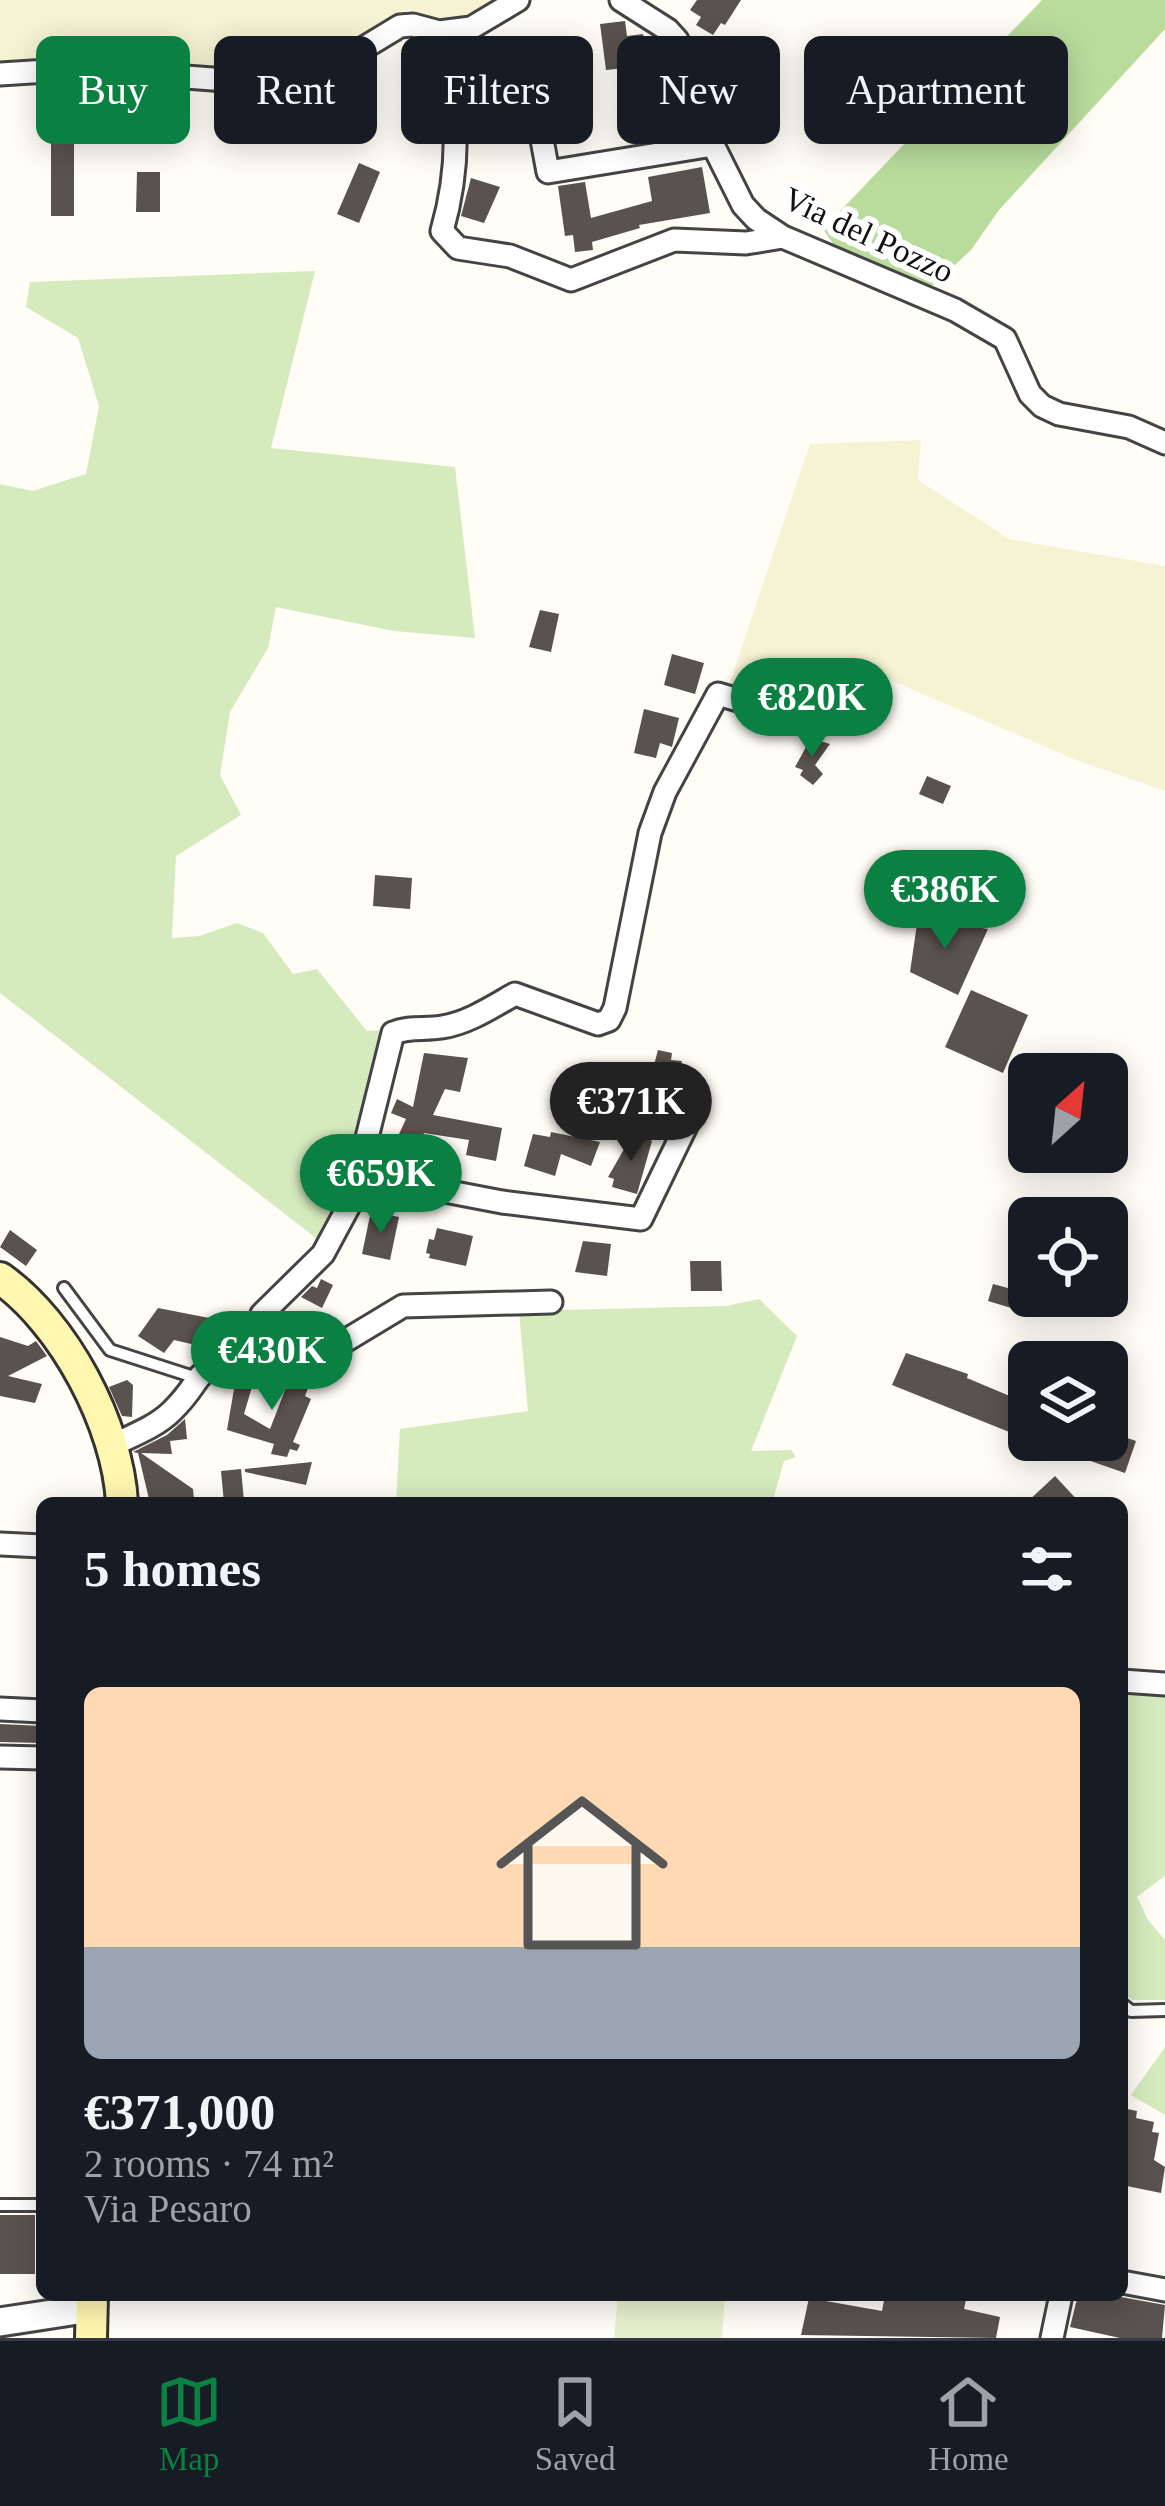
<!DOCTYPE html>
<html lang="en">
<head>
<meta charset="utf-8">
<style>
	:root { --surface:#171b24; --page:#242831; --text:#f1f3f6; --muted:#9ea1a6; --line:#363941; --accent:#0b8043 }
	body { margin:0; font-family:Georgia,serif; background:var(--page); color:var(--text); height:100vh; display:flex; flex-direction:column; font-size:45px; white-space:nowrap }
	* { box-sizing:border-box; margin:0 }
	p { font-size:39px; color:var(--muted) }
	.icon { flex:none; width:66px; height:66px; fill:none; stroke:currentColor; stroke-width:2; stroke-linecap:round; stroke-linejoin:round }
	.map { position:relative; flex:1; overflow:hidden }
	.details { position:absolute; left:36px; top:1497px; width:1092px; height:804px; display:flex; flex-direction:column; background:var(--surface); border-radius:18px; box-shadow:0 6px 30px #0003 }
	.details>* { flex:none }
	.top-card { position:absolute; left:36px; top:36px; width:1095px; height:108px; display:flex; gap:24px }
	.needle { width:78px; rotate:27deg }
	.controls { position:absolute; left:1008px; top:1053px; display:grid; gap:24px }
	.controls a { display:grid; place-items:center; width:120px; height:120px; border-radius:18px; background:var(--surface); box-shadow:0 6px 30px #0003; font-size:60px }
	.price { position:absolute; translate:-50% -102px; padding:0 27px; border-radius:42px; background:var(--accent); color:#fff; font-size:39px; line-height:78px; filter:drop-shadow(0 3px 6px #0008) }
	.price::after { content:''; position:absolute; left:50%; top:72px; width:36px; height:27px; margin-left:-18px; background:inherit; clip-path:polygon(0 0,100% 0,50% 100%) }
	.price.current { background:#222; color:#fff }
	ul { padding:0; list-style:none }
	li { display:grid; align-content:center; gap:24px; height:636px; padding:0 48px }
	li+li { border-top:3px solid var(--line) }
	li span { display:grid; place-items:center; height:372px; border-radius:18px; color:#555 }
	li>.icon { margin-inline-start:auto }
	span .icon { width:216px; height:216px; fill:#fffc; stroke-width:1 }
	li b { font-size:51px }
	h2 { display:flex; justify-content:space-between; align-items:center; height:144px; padding:0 48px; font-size:51px }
	.chip { padding:0 42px; border-radius:18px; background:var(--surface); box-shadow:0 6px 30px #0003; font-size:42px; line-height:108px }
	.chip.current { background:var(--accent); color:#fff }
	.tabs { display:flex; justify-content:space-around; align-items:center; height:168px; border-top:3px solid var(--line); background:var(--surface); font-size:33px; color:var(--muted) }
	.tabs a { display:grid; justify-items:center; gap:6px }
	.tabs .current { color:var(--accent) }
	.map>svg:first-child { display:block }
</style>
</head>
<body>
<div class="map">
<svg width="1165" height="2338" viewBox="0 0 1165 2338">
	<rect width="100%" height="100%" fill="#fffdf5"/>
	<!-- farmland -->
	<path fill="#f6f3d4" d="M0,0H507L482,18L436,25L409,9L353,43L251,59L214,70L68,57L0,65Z
		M921,440L918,480L1009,539L1165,566V791L1076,760L862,668L831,718L790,708L789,700L775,694L766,700L729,686L810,444Z"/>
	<!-- green -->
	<path fill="#d5ebbd" d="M315,271L271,448L455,467L475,638L394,631L276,607L268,648L230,712L220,775L241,815L176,856L172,938L199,936L237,923L263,933L293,974L317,969L367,1031L386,1030L358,1159L347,1160C334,1171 340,1181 346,1194L325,1245L0,993V484L33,491L86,474L99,406L78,338L26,307L30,282Z
		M759,1299L797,1336L751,1451L791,1450L796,1457L784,1461L772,1503H396L400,1429L528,1411L519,1311L726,1306Z
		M1122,1693L1165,1697V1876L1137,1897L1148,1920L1165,1940V2000H1132L1122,1991Z
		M1165,2047V2115L1131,2095Z"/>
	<!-- forest -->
	<path fill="#b9dc9c" d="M1042,0H1165V29L999,210L971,250L933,285L923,284L834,245L823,229Z"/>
	<!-- pitch -->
	<path fill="#e6f2cf" d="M618,2295H725L722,2338H614Z"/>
	<!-- building -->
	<path fill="#5a524d" d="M697,0H741L725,25L721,23L713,35L696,25L701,17L690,10Z
		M625,21L627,36L643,34L645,50L654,49L656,65L606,70L600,24Z
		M501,116L504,141L479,144L477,125L482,124L481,119Z
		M51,143H74V216H51Z
		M359,163L380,172L359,223L337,214Z
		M702,167L710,213L639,225L640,228L592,242L593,250L575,252L573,235L565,236L558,186L585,182L591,218L652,201L648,177Z
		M137,172H160V212H136Z
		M471,178L500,187L484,223L461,216Z
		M540,610L559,614L551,652L529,647Z
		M672,654L704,663L695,694L664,685Z
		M644,709L679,718L672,747L660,743L656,758L634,753Z
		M811,738L830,744L815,765L823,774L813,785L800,775L803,770L795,767Z
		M927,776L951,786L943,804L919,794Z
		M375,875L412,878L410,909L373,906Z
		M918,917L988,929L958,995L910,972Z
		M971,990L1028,1015L1003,1073L945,1047Z
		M658,1050L672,1053L671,1060L682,1061L678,1072L692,1075L684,1105L646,1095Z
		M424,1053L468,1058L460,1092L445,1089L433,1115L502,1128L496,1161L466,1155L469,1140L424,1133L419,1143L399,1134L406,1119L391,1113L397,1099L413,1107Z
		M551,1132L600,1142L591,1166L561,1154L555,1176L524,1166L533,1134L550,1137Z
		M634,1132L652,1141L637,1194L612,1187L614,1179L608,1177Z
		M371,1211L399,1217L390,1260L362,1254Z
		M437,1228L473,1236L466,1266L429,1258L430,1254L426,1253L429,1239L434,1240Z
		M10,1230L37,1250L26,1266L0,1247Z
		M583,1241L611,1244L607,1276L575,1272Z
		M690,1261H721L722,1291H691Z
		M321,1279L333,1285L322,1308L301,1297L312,1286L317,1288Z
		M993,1284L1023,1292L1018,1310L988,1301Z
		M158,1308L245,1325L242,1342L202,1335L200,1346L174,1340L164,1353L138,1336Z
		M0,1337L28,1346L36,1341L47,1356L8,1376L42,1384L35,1403L0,1396Z
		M906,1353L968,1374L967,1378L1029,1404V1440L892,1385Z
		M294,1367L310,1370L308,1376L312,1378L305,1396L311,1399L293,1442L300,1445L297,1451L290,1449L287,1457L271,1454L274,1444L227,1430L234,1389L221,1387V1382L254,1380L244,1414L270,1429Z
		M127,1380L133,1385L132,1417L122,1416L109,1387Z
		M185,1419L187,1439L170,1441L172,1454L141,1453L193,1489L194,1500L150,1503L138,1453L133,1452L167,1435Z
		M1107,1431L1136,1441L1125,1473L1036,1442L1107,1440Z
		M312,1462L306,1485L245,1472V1469Z
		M241,1469L244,1501L224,1503L221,1471Z
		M1055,1476L1080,1503H1026Z
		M0,1724L42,1726V1743L0,1742Z
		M1122,2108L1137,2111L1136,2118L1154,2122L1152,2132L1159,2133L1154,2160L1165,2167L1161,2193L1122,2185Z
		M0,2215H35V2274H0Z
		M885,2295H967L964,2309L1000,2317L996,2338L801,2335L809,2298L882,2311Z
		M1078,2295H1110L1165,2305L1162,2338H1120L1070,2327Z"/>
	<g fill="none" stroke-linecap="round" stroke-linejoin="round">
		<!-- service casing -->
		<g stroke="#444" stroke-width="16">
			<path id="service" d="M64,1288L110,1350L197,1378
				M1122,2004L1131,2011L1165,2010
				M0,2205H42"/>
		</g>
		<!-- minor casing -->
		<g stroke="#444" stroke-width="27">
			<path id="minor" d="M621,0L668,30L677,40L713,145L743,205L756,219L783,237L955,310L1005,339L1030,394L1042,406L1059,414L1129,427L1165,443
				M439,32C458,102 462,161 442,231L458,248L510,256L571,280L674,240L746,243L783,237
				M0,74L79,69L226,80L262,66L357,52L400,26L413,25L439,32L471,28L518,0
				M535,102L548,172L713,145
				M361,1175L502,1202L641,1219L688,1122
				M272,1348L320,1356L403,1306L551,1302
				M111,1446C131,1436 156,1427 172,1411C209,1375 188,1365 250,1366L272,1348L262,1314L323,1254L351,1202L393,1033C410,1026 425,1030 442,1027C468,1023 492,1007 515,994L598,1024L609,1020L615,1008L650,833L665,792L718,694L814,723
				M0,1544L42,1546
				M1122,1681L1165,1684
				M0,1709L42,1711
				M0,1757L42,1758
				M1122,2282L1165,2290
				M1052,2338L1061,2295"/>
		</g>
		<!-- tertiary casing -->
		<g stroke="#444" stroke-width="33">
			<path id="tertiary" d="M0,2322L91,2308"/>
		</g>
		<!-- secondary casing -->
		<g stroke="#333" stroke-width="36">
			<path id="secondary" d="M0,1278C64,1323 118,1425 122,1503
				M91,2338L92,2295"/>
		</g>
		<!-- service -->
		<use href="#service" stroke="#fff" stroke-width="10"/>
		<!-- minor -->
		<use href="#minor" stroke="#fff" stroke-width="21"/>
		<!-- tertiary -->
		<use href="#tertiary" stroke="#fff" stroke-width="27"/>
		<!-- secondary -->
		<use href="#secondary" stroke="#fff6b0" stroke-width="30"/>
	</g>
	<g text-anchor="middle" stroke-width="12" stroke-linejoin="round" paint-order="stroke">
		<!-- street labels -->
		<g font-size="33" fill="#111" stroke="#fff">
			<text transform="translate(869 234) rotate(25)" y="12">Via del Pozzo</text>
		</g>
	</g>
</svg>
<div class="controls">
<a><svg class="needle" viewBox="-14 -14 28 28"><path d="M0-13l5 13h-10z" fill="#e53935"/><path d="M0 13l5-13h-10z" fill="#9ea1a6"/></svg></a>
<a><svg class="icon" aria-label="locate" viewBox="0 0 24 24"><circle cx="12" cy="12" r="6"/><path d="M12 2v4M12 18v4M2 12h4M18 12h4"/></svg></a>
<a><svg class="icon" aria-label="layers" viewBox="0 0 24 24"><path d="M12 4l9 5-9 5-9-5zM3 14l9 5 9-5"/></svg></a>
</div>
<b class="price" style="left:812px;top:760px">€820K</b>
<b class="price" style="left:945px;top:952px">€386K</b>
<b class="price current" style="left:631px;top:1164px">€371K</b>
<b class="price" style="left:381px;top:1236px">€659K</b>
<b class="price" style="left:272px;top:1413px">€430K</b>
<div class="top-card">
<a class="chip current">Buy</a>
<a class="chip">Rent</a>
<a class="chip">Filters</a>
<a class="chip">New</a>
<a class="chip">Apartment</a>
</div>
<section class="details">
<h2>5 homes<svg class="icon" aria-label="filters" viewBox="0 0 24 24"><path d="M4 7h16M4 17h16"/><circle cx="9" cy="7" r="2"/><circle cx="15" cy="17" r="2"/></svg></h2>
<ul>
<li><span style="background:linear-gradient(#ffd9b3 70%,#9aa5b1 0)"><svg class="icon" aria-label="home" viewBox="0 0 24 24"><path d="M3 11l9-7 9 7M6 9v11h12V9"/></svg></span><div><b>€371,000</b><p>2 rooms · 74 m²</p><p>Via Pesaro</p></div></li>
</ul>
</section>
</div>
<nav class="tabs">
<a class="current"><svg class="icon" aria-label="map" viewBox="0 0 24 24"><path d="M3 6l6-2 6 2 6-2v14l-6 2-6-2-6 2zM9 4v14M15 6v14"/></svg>Map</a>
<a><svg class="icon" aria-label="saved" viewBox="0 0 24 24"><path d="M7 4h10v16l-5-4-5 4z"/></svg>Saved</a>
<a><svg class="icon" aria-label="home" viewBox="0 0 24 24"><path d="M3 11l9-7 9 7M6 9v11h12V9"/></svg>Home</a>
</nav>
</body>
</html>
